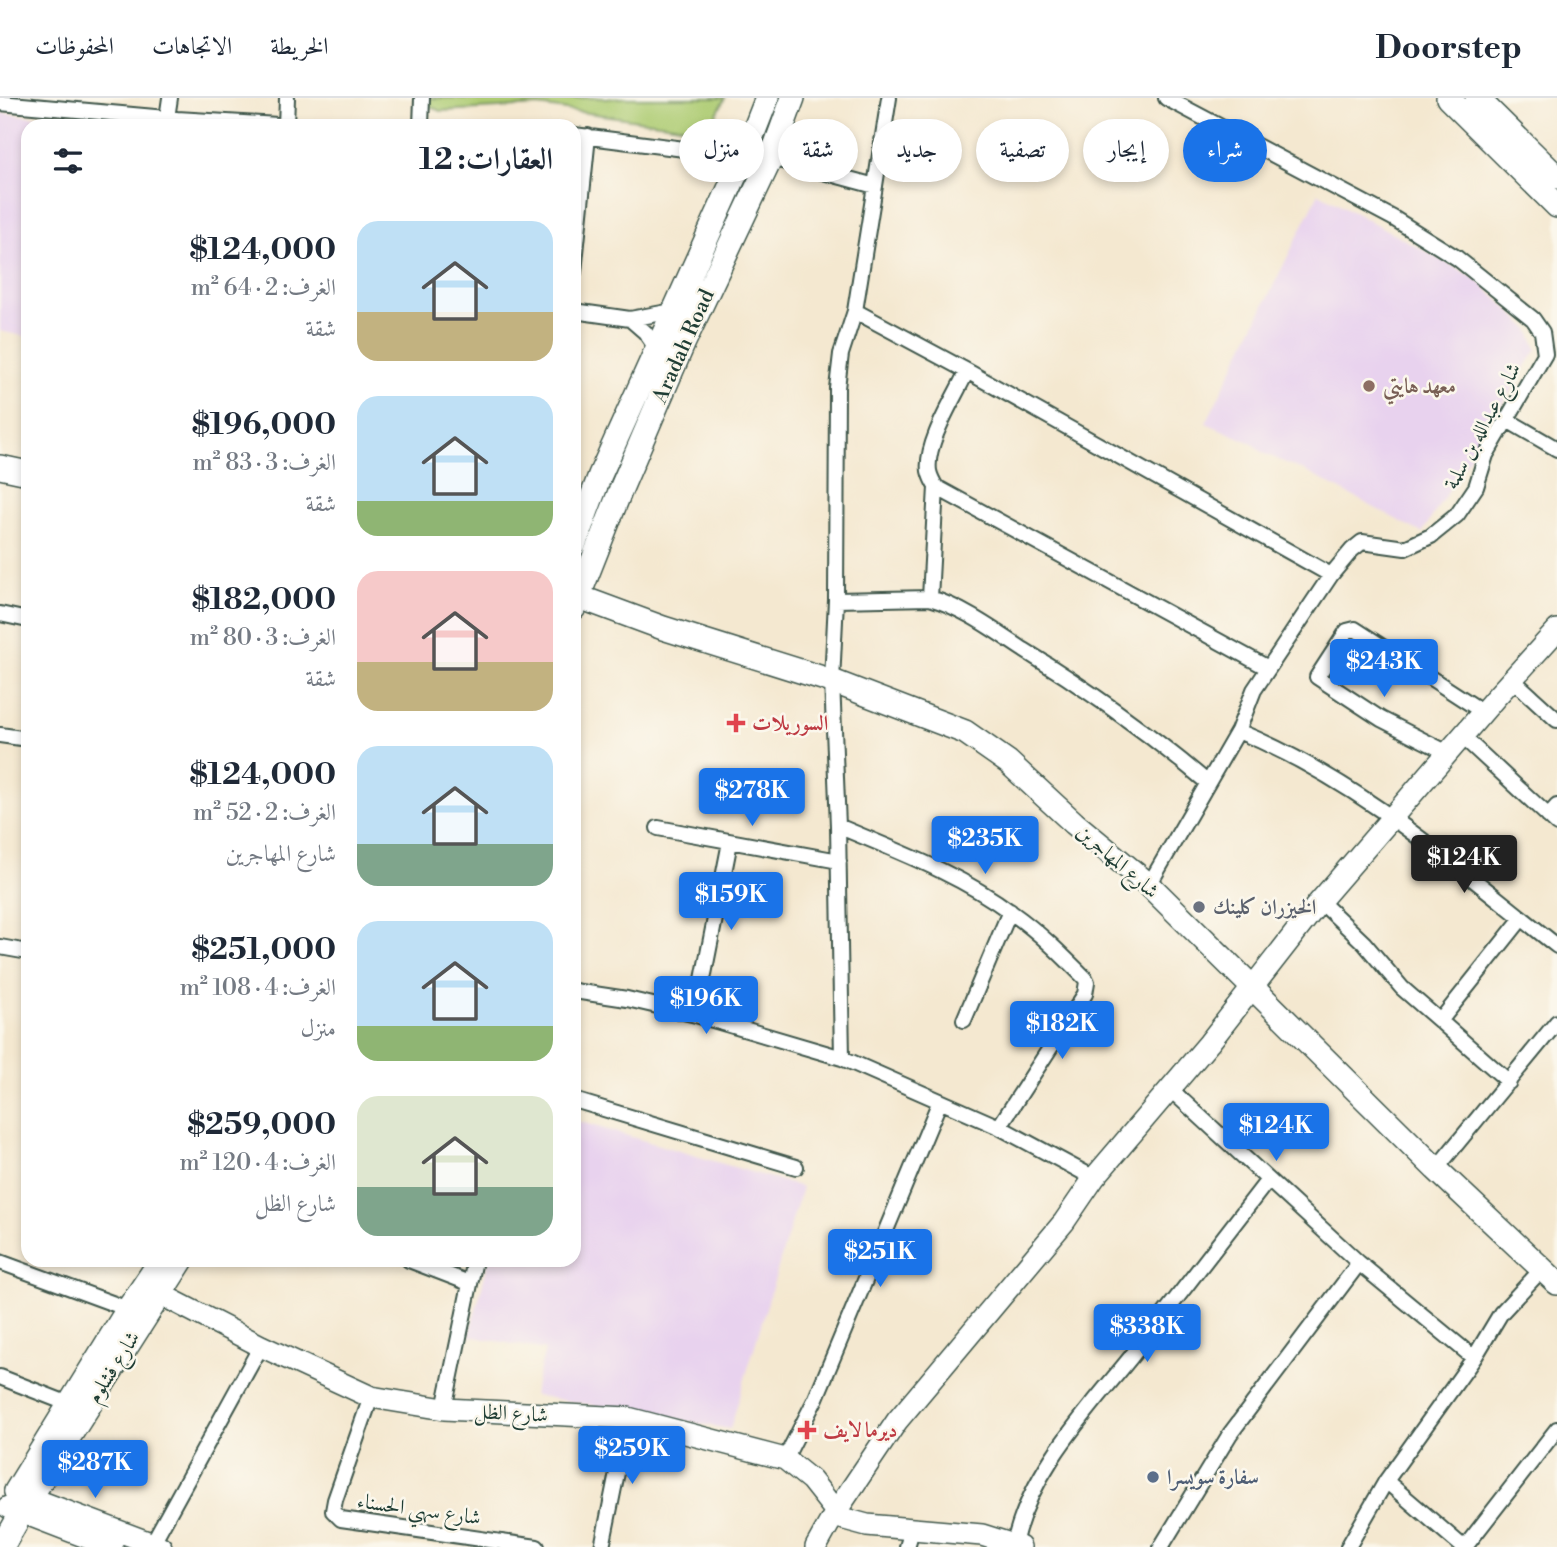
<!DOCTYPE html>
<html lang="ar">
<head>
<meta charset="utf-8">
<style>
	:root { --surface:#fff; --page:#f6f6f7; --text:#1f2937; --muted:#747a83; --line:#e0e1e3; --accent:#1a73e8 }
	body { margin:0; font-family:"Libre Bodoni",Amiri,serif; background:var(--page); color:var(--text); direction:rtl; height:100vh; display:flex; flex-direction:column; font-size:26px; white-space:nowrap }
	* { box-sizing:border-box; margin:0 }
	p { font-size:23px; color:var(--muted) }
	.icon { flex:none; width:38px; height:38px; fill:none; stroke:currentColor; stroke-width:2; stroke-linecap:round; stroke-linejoin:round }
	.map { position:relative; flex:1; overflow:hidden; direction:ltr }
	.details { position:absolute; left:21px; top:21px; width:560px; height:1148px; display:flex; flex-direction:column; background:var(--surface); border-radius:21px; box-shadow:0 4px 10px #0003; direction:rtl }
	.details>* { flex:none }
	.banner { position:absolute; left:602px; top:21px; width:665px; height:63px; direction:rtl; display:flex; gap:14px }
	.price { position:absolute; translate:-50% -60px; padding:0 16px; border-radius:7px; background:var(--accent); color:#fff; font-size:23px; line-height:46px; filter:drop-shadow(0 2px 4px #0008) }
	.price::after { content:''; position:absolute; left:50%; top:42px; width:21px; height:16px; margin-left:-10px; background:inherit; clip-path:polygon(0 0,100% 0,50% 100%) }
	.price.on { background:#222; color:#fff }
	ul { padding:0; list-style:none }
	li { display:flex; align-items:center; gap:21px; height:175px; padding:0 28px }
	li span { display:grid; place-items:center; flex:none; width:196px; height:140px; border-radius:21px; color:#555 }
	li>.icon { margin-inline-start:auto }
	span .icon { width:84px; height:84px; fill:#fffc; stroke-width:1 }
	li b { font-size:30px }
	h2 { display:flex; justify-content:space-between; align-items:center; height:84px; padding:0 28px; font-size:30px }
	.pill { padding:0 24px; border-radius:32px; background:var(--surface); box-shadow:0 4px 10px #0003; font-size:24px; line-height:63px }
	.pill.on { background:var(--accent); color:#fff }
	header { display:flex; align-items:center; gap:42px; box-sizing:border-box; height:98px; padding:0 35px; background:var(--surface); border-bottom:2px solid var(--line) }
	header strong { font-size:33px }
	nav { display:flex; gap:38px; margin-inline-start:auto; font-size:24px }
	.map>svg:first-child { display:block }
</style>
</head>
<body>
<header>
<strong>Doorstep</strong>
<nav><a>الخريطة</a><a>الاتجاهات</a><a>المحفوظات</a></nav>
</header>
<div class="map">
<svg width="1557" height="1449" viewBox="0 0 1557 1449">
	<rect width="100%" height="100%" fill="#fbf7ec"/>
	<filter id="ink" filterUnits="userSpaceOnUse"><feTurbulence type="fractalNoise" baseFrequency=".0143" numOctaves="2"/><feDisplacementMap in="SourceGraphic" scale="14" xChannelSelector="R" yChannelSelector="G"/><feConvolveMatrix kernelMatrix="1 2 1 2 8 2 1 2 1" color-interpolation-filters="sRGB"/></filter>
	<filter id="wash" filterUnits="userSpaceOnUse"><feTurbulence type="fractalNoise" baseFrequency=".00686" numOctaves="4" result="noise"/><feDisplacementMap in="SourceGraphic" scale="28" xChannelSelector="R" yChannelSelector="G"/><feGaussianBlur stdDeviation="1.57" result="paint"/><feColorMatrix in="noise" values="0 0 0 0 0 0 0 0 0 0 0 0 0 0 0 0 0 1.4 0 .05"/><feComposite in="paint" operator="in"/></filter>
	<g filter="url(#wash)">
		<rect width="100%" height="100%" fill="#f4e8d0"/>
		<!-- built -->
		<path fill="#e8d2ee" d="M0,15L120,28H28V239L0,233Z
			M1319,95L1476,181L1529,231L1537,251L1422,435L1309,375L1263,355L1252,345L1206,325Z
			M574,1022L802,1089L730,1331L533,1297L545,1252L469,1238L489,1162H574Z"/>
		<!-- green -->
		<path fill="#aecc73" stroke="#668454" stroke-width="2" d="M426,0H725L709,32L538,8L440,13L425,6Z"/>
	</g>
	<g filter="url(#ink)">
		<g fill="none" stroke-linecap="round" stroke-linejoin="round">
			<!-- street casing -->
			<g stroke="#3f574b" stroke-width="18">
				<path id="street" d="M0,5L177,21L294,28
					M167,20L170,0
					M286,28L287,0
					M421,28L422,0
					M574,37L708,54L754,34
					M708,54L724,73L731,87
					M771,60L875,88
					M574,174L588,38
					M574,213L630,221L673,213
					M855,213L967,273L1331,477
					M630,221L645,234L656,250
					M1507,322L1557,351
					M936,389L1268,570
					M930,500L936,389C933,384 930,378 929,373C925,345 955,299 967,273
					M836,502L930,500C964,510 995,533 1024,552C1089,592 1150,636 1208,685
					M0,516L28,522
					M1512,581L1557,622
					M1238,633C1360,683 1454,767 1557,848
					M0,637L28,641
					M1462,638L1557,726
					M1448,655L1381,621L1317,579L1347,533L1355,531L1483,614
					M1548,718L1557,708
					M838,728C897,753 960,776 1012,815C1039,834 1062,857 1085,880L1087,884L1085,896L999,1029
					M658,730L839,763
					M1149,787L1238,633L1254,592L1331,477L1352,452L1362,444L1405,450L1431,438L1457,417L1476,389L1486,357L1545,256L1542,234L1533,221L1457,160L1393,120L1166,0
					M1320,803L1364,845L1402,890L1440,923
					M0,849L28,854
					M574,893L627,901L696,917L842,960L999,1029L1094,1080
					M696,917L730,744
					M964,922L1010,813
					M842,960L838,728L832,583L836,502L837,290L841,256L855,213L889,0
					M1509,984L1440,923L1522,820
					M1170,991L1359,1165L1474,1260
					M574,1002L796,1069
					M1436,1071L1557,924
					M409,1162L469,1185
					M0,1164L128,1211
					M0,1279L69,1306
					M371,1299L335,1402L333,1413L341,1421L537,1449
					M444,1311L475,1162
					M785,1361L816,1300L940,1003
					M1386,1383L1463,1449
					M152,1446L261,1248
					M1014,1446C1031,1372 1085,1316 1131,1259C1177,1200 1222,1141 1268,1082
					M602,1449L628,1320
					M907,1449L912,1432
					M1161,1449L1230,1336L1359,1165
					M1348,1449L1386,1383L1474,1260L1501,1215L1542,1171
					M1465,1449L1557,1331"/>
			</g>
			<!-- secondary casing -->
			<g stroke="#3f574b" stroke-width="24">
				<path id="secondary" d="M160,1196L261,1248L371,1299L444,1311L628,1320L785,1361L811,1382L841,1420L867,1427L982,1437L1020,1449
					M15,1394L161,1449
					M8,1409L112,1449
					M816,1449L835,1415L897,1323L1064,1124L1094,1080L1209,945L1320,803L1496,599L1557,532"/>
			</g>
			<!-- primary casing -->
			<g stroke="#3f574b" stroke-width="26">
				<path id="primary" d="M1448,0L1557,108
					M1477,0L1557,79
					M0,369L28,375
					M574,447L600,377L747,51L767,0
					M574,497L663,530L832,583L965,634L1008,664L1074,725L1149,787L1436,1071L1557,1185
					M574,510L621,391L684,244L771,60L793,0
					M16,1393L128,1211L161,1162
					M2,1449L30,1400L182,1162"/>
			</g>
			<!-- street -->
			<use href="#street" stroke="#fff" stroke-width="14"/>
			<!-- secondary -->
			<use href="#secondary" stroke="#fff" stroke-width="21"/>
			<!-- primary -->
			<use href="#primary" stroke="#fff" stroke-width="23"/>
		</g>
	</g>
	<!-- markers -->
	<circle fill="#8d6e63" stroke="#fbf7ec" stroke-width="2.5" cx="1369" cy="288" r="7"/>
	<g fill="#e0444e" stroke="#fbf7ec" stroke-width="2.5">
		<path d="M732.5 614.5h7v7h7v7h-7v7h-7v-7h-7v-7h7z"/>
		<path d="M803.5 1321.5h7v7h7v7h-7v7h-7v-7h-7v-7h7z"/>
	</g>
	<circle fill="#6b7280" stroke="#fbf7ec" stroke-width="2.5" cx="1199" cy="809" r="7"/>
	<circle fill="#5c6f8a" stroke="#fbf7ec" stroke-width="2.5" cx="1153" cy="1379" r="7"/>
	<g text-anchor="middle" stroke-width="5" stroke-linejoin="round" paint-order="stroke">
		<!-- street labels -->
		<g font-size="21" fill="#1f3d34" stroke="#fbf7ec">
			<text transform="translate(683 248) rotate(-66)" y="7">Aradah Road</text>
			<text transform="translate(1482 328) rotate(-62)" y="7">شارع عبدالله بن سلمة</text>
			<text transform="translate(1118 763) rotate(41)" y="7">شارع المهاجرين</text>
			<text transform="translate(113 1269) rotate(-58)" y="7">شارع فشلوم</text>
			<text transform="translate(511 1315) rotate(3)" y="7">شارع الظل</text>
			<text transform="translate(419 1411) rotate(8)" y="7">شارع سهي الحسناء</text>
		</g>
		<!-- education labels -->
		<g font-size="21" font-weight="bold" fill="#785e54" stroke="#fbf7ec" text-anchor="start">
			<text x="1383" y="295">معهد هايتي</text>
		</g>
		<!-- health labels -->
		<g font-size="21" font-weight="bold" fill="#be3a42" stroke="#fbf7ec" text-anchor="start">
			<text x="752" y="632">السوريلات</text>
			<text x="823" y="1339">ديرما لايف</text>
		</g>
		<!-- worship labels -->
		<g font-size="21" font-weight="bold" fill="#5b616d" stroke="#fbf7ec" text-anchor="start">
			<text x="1213" y="816">الخيزران كلينك</text>
		</g>
		<!-- service labels -->
		<g font-size="21" font-weight="bold" fill="#4e5e75" stroke="#fbf7ec" text-anchor="start">
			<text x="1167" y="1386">سفارة سويسرا</text>
		</g>
	</g>
</svg>
<b class="price" style="left:1384px;top:601px">$243K</b>
<b class="price" style="left:752px;top:730px">$278K</b>
<b class="price" style="left:985px;top:778px">$235K</b>
<b class="price on" style="left:1464px;top:797px">$124K</b>
<b class="price" style="left:731px;top:834px">$159K</b>
<b class="price" style="left:706px;top:938px">$196K</b>
<b class="price" style="left:1062px;top:963px">$182K</b>
<b class="price" style="left:1276px;top:1065px">$124K</b>
<b class="price" style="left:880px;top:1191px">$251K</b>
<b class="price" style="left:1147px;top:1266px">$338K</b>
<b class="price" style="left:632px;top:1388px">$259K</b>
<b class="price" style="left:95px;top:1402px">$287K</b>
<div class="banner">
<a class="pill on">شراء</a>
<a class="pill">إيجار</a>
<a class="pill">تصفية</a>
<a class="pill">جديد</a>
<a class="pill">شقة</a>
<a class="pill">منزل</a>
</div>
<section class="details">
<h2>العقارات: 12<svg class="icon" aria-label="filters" viewBox="0 0 24 24"><path d="M4 7h16M4 17h16"/><circle cx="9" cy="7" r="2"/><circle cx="15" cy="17" r="2"/></svg></h2>
<ul>
<li><span style="background:linear-gradient(#bfe0f5 65%,#c2b280 0)"><svg class="icon" aria-label="home" viewBox="0 0 24 24"><path d="M3 11l9-7 9 7M6 9v11h12V9"/></svg></span><div><b>$124,000</b><p>الغرف: 2 · 64 m²</p><p>شقة</p></div></li>
<li><span style="background:linear-gradient(#bfe0f5 75%,#8fb573 0)"><svg class="icon" aria-label="home" viewBox="0 0 24 24"><path d="M3 11l9-7 9 7M6 9v11h12V9"/></svg></span><div><b>$196,000</b><p>الغرف: 3 · 83 m²</p><p>شقة</p></div></li>
<li><span style="background:linear-gradient(#f6c9c9 65%,#c2b280 0)"><svg class="icon" aria-label="home" viewBox="0 0 24 24"><path d="M3 11l9-7 9 7M6 9v11h12V9"/></svg></span><div><b>$182,000</b><p>الغرف: 3 · 80 m²</p><p>شقة</p></div></li>
<li><span style="background:linear-gradient(#bfe0f5 70%,#7fa58c 0)"><svg class="icon" aria-label="home" viewBox="0 0 24 24"><path d="M3 11l9-7 9 7M6 9v11h12V9"/></svg></span><div><b>$124,000</b><p>الغرف: 2 · 52 m²</p><p>شارع المهاجرين</p></div></li>
<li><span style="background:linear-gradient(#bfe0f5 75%,#8fb573 0)"><svg class="icon" aria-label="home" viewBox="0 0 24 24"><path d="M3 11l9-7 9 7M6 9v11h12V9"/></svg></span><div><b>$251,000</b><p>الغرف: 4 · 108 m²</p><p>منزل</p></div></li>
<li><span style="background:linear-gradient(#dfe7d0 65%,#7fa58c 0)"><svg class="icon" aria-label="home" viewBox="0 0 24 24"><path d="M3 11l9-7 9 7M6 9v11h12V9"/></svg></span><div><b>$259,000</b><p>الغرف: 4 · 120 m²</p><p>شارع الظل</p></div></li>
</ul>
</section>
</div>
</body>
</html>
